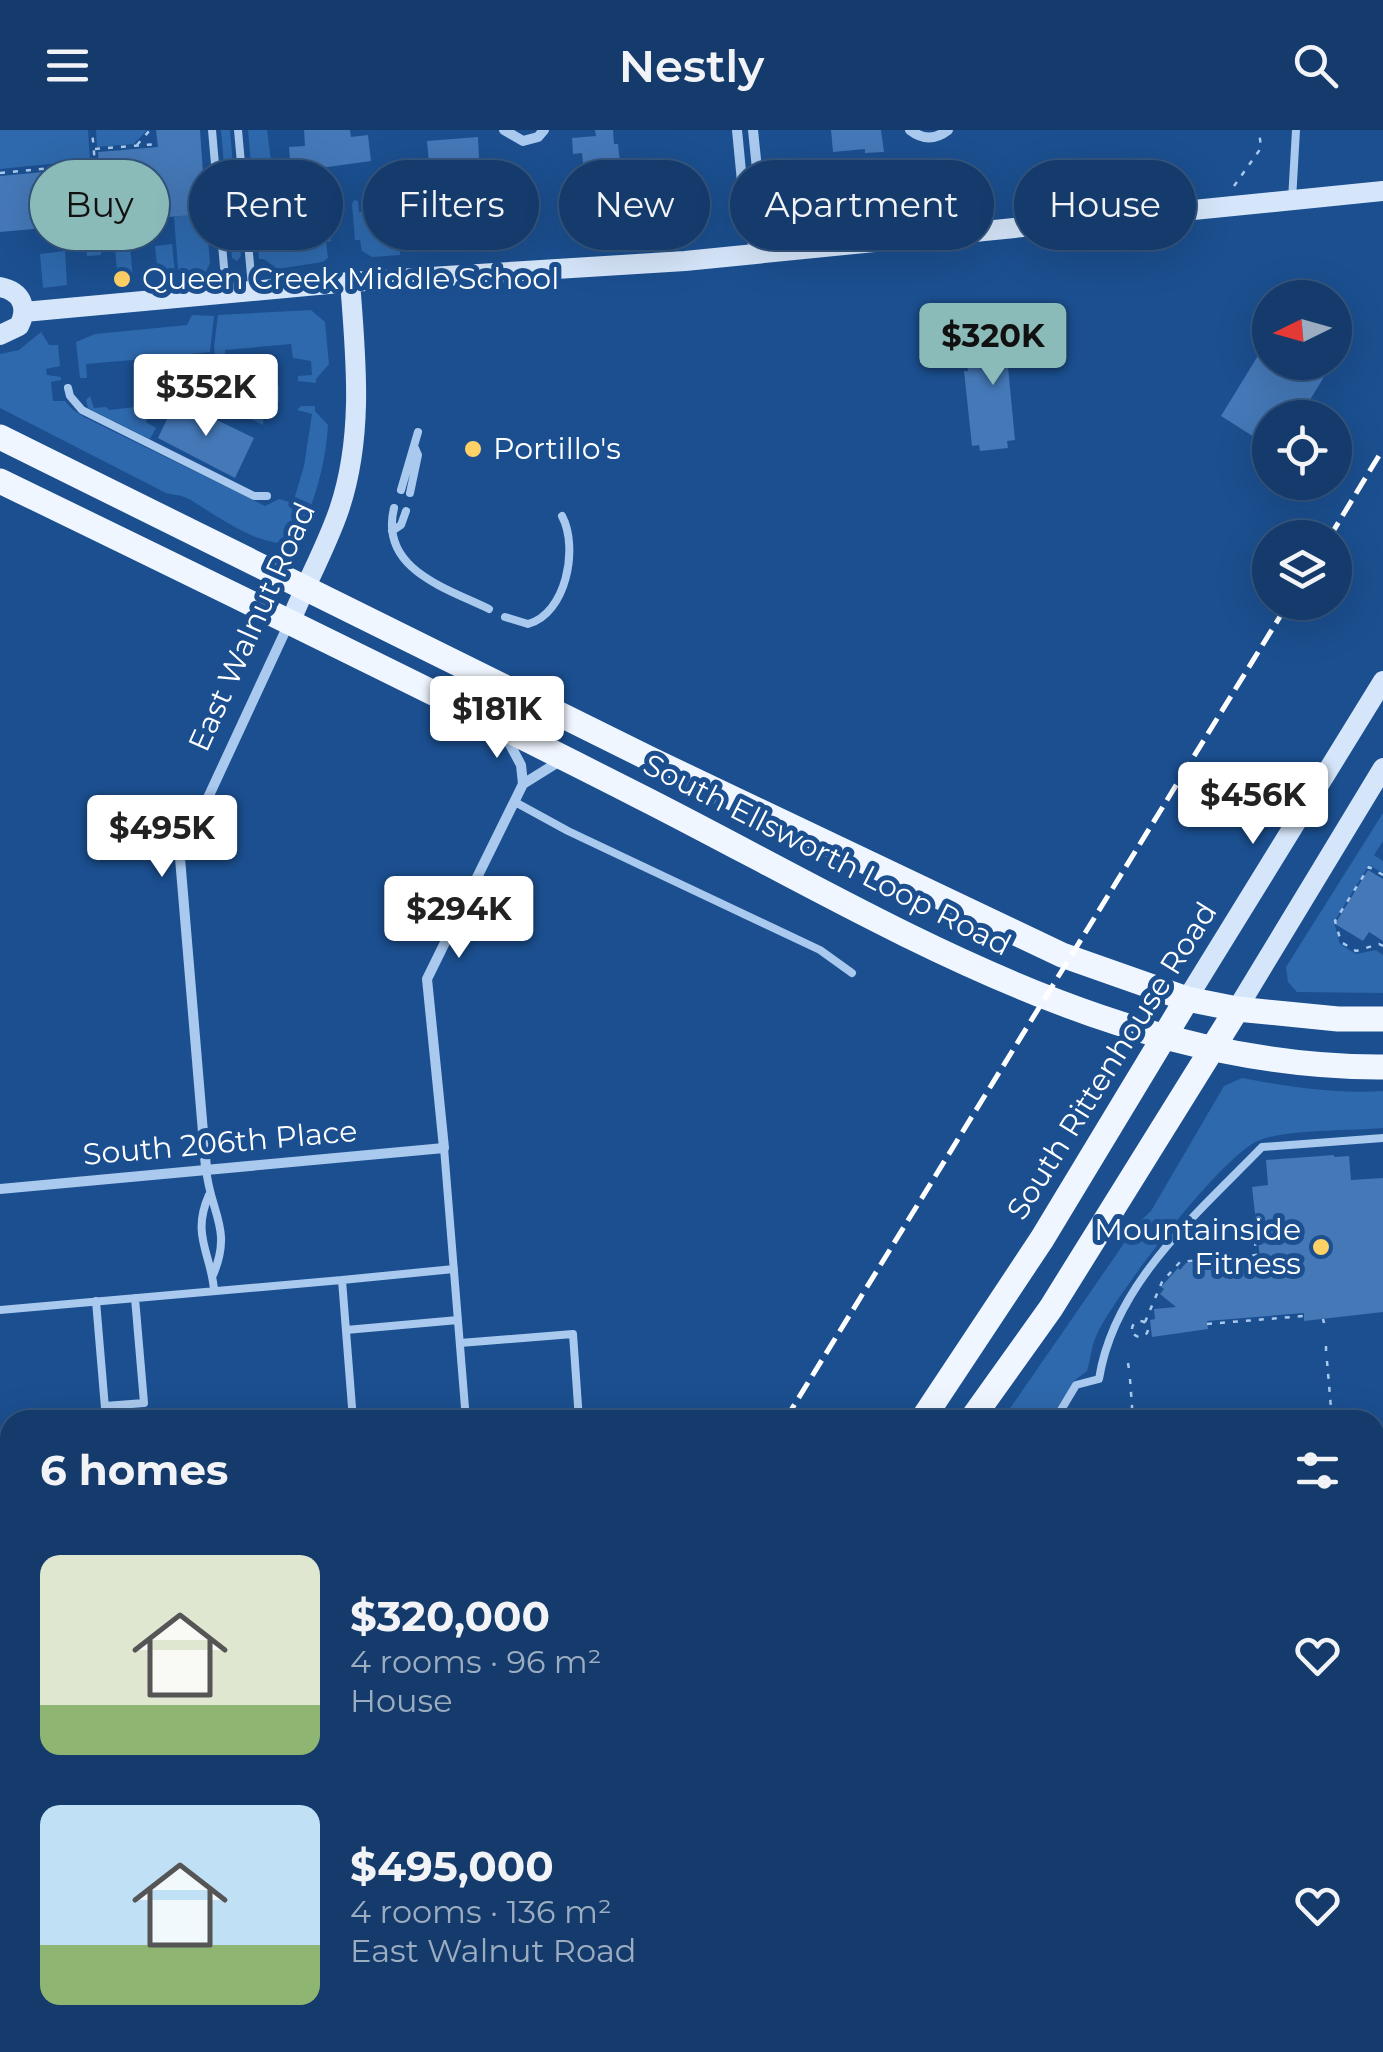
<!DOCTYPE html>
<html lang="en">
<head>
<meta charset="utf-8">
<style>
	:root { --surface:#143b6b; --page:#214673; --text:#f1f3f6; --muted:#9dadc1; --line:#33557e; --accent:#8bbbb9 }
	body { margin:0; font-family:Montserrat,sans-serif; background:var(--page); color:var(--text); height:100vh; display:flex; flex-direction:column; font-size:38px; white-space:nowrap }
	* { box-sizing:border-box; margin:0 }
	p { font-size:32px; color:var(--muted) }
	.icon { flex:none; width:55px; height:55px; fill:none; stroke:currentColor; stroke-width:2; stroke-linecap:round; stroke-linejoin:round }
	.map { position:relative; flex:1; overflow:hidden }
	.panel { position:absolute; left:0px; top:1280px; width:1385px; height:642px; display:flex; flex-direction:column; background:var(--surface); border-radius:30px 30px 0 0; box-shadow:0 10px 40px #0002,0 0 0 2px var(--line) }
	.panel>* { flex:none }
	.guide { position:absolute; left:30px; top:30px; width:1325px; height:90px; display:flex; gap:20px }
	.needle { width:65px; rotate:265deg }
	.tools { position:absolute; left:1252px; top:150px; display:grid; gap:20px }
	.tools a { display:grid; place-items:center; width:100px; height:100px; border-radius:50%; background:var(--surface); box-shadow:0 10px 40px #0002,0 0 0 2px var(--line); font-size:50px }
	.price { position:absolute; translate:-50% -85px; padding:0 22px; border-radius:10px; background:#fff; color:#222; font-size:32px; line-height:65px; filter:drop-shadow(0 2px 5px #0008) }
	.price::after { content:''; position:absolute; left:50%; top:60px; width:30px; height:22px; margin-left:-15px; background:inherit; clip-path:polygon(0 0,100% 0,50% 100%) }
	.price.active { background:var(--accent); color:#111 }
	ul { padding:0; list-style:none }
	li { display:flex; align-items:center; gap:30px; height:250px; padding:0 40px }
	li span { display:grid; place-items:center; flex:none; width:280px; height:200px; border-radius:20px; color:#555 }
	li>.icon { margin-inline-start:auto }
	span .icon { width:120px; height:120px; fill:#fffc; stroke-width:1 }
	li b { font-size:42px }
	h2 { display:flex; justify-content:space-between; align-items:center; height:120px; padding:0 40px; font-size:42px }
	.tag { padding:0 35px; border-radius:45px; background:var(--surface); box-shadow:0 10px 40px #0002,0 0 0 2px var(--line); font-size:35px; line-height:90px }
	.tag.active { background:var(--accent); color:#111 }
	header { display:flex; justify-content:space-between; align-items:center; height:130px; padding:0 40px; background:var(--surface); font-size:45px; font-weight:600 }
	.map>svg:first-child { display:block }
</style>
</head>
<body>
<header><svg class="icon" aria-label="menu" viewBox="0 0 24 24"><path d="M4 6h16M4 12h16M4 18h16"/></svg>Nestly<svg class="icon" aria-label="search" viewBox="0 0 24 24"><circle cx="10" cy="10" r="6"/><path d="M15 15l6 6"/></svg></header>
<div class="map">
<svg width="1383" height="1922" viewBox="0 0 1383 1922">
	<rect width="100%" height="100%" fill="#1b4f8f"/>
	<!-- green -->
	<path fill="#2e69ad" d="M0,0H88L90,30L0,39Z
		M96,0H147L134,14L97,17Z
		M221,0H230L241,126L237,131L232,128Z
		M248,0H267L271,31L288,30L290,47H283L284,56L279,64L273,65L274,74H280L287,90L320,86L321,75L328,78L331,111L326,112L328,128L323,132L277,139L264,129H259Z
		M354,70L358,71L359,82L396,78L399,74L400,125L372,127L362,121L360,110H355L352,74Z
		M202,82L206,86L210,133L202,150L179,151L174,87Z
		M98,94L101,125L87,126L84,95Z
		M172,114L176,151L158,146L155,116Z
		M130,115L133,149H126L117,142L115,117Z
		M65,121L67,155L43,158L40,124Z
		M311,180L325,192L329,234L316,249V253L298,251V246L312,245L311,231L293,228L291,214L225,220L226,236H216L214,217L218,185Z
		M192,185L214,186L210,222L152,228L153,241L147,243L144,229L86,234L87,248H80L76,212L95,204L187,195Z
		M41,202L49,215H58L60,236L46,239L47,245L61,247V250L51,252L53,271H65L72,279L84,287L265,376L279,369L293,373L304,336L312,284L297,280L301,276H315V281L328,295C326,334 314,373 298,409C269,426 215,384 189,369C182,365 174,365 166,363L0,278V224L19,220Z
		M273,250L279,256V271H265L263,295L232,280L231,267L272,263Z
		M90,266L94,278L106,277L109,280L154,275L146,292L156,298L150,309L88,278L86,270Z
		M1383,683V711L1374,725L1383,731V743L1369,735L1334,792L1340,814L1356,824L1376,820L1383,825V863L1297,862L1288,852L1286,837Z
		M1242,948C1289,957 1335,964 1383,961V998C1349,1001 1290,999 1260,1010C1223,1023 1115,1166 1097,1204C1091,1216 1091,1229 1087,1241L1075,1250L1050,1290H1002L1127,1109L1135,1114L1143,1104L1136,1095L1151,1081L1224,956Z"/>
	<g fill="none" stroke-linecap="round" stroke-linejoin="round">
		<!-- stream -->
		<path stroke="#9cc4f0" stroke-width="5" d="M352,1922L358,1912"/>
	</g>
	<!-- building -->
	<path fill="#4478b7" d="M156,0H200L205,71H201L202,84L0,102V46L99,37L98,22L158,17Z
		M304,0H350L351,7L368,5L371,31L291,42L289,17L305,16Z
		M595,0H613L614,14H618L620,32L608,33V39L584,41L582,23L573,24L572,8L596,6Z
		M831,0H881L884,22L865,23V19L833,22Z
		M478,7L479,29L489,28L490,49L436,53L435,43L430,44L427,11Z
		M1335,186L1354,198L1335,229Z
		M1006,204L1007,208L1018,207L1019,217L1033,215L1035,235L1008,237L1015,310L1007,311L1008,318L980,321L979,315L972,316L964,241H968L965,211Z
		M1270,206V232H1333L1299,288H1270V317L1221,286Z
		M176,270L254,308L235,348L158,308Z
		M1368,740L1383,749V811L1369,802L1363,811L1335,794Z
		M1334,1025V1027L1349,1026L1351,1050L1383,1048V1182L1304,1191V1183L1207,1191L1208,1199L1152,1207L1150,1190L1155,1189L1154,1179L1176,1177L1160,1164L1164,1159L1161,1157L1178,1138L1180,1140L1186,1133L1260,1128L1252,1057L1268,1055L1266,1030Z"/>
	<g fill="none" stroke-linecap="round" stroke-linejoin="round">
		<!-- path -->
		<path stroke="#a9c9ee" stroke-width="2.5" stroke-dasharray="5 8" stroke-linecap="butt" d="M137,15L150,0
			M95,19L157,14
			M0,43L95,34L92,0
			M1234,56L1261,18L1259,0
			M226,244L229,267
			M1383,745L1369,737L1335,791L1341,812L1356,821L1379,814L1383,816
			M1323,1189L1324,1193
			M1132 1199a8 8 0 1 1 16 0a8 8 0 1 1-16 0Z
			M1145,1192L1162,1152L1180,1132L1256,1125L1255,1111
			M1207,1194L1304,1186
			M1326,1216V1222
			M1327,1231L1332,1290
			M1128,1233L1129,1239
			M1130,1249L1133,1290
			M1375,1764L1382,1763
			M1207,1912L1236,1922
			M935,1922L937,1918L952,1922"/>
		<!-- lane -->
		<path stroke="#a9c9ee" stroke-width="8" d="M212,0L226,160
			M238,0L252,157
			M1292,70L1296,0
			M68,258L70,266L82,280L254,366H267
			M401,360L418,302
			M410,363L418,325L415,318
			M394,378C379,439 446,458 489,479
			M392,401L401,395L406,381
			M505,487L528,494C566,484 579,418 562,386
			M515,672L568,701L820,820L852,843
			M444,1018L466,1290
			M206,1038C210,1083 233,1098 213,1145
			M209,1065C191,1105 211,1123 214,1160
			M342,1150L454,1139
			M96,1171L106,1290
			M0,1180L342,1150L353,1290
			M346,1200L458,1190
			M460,1213L573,1204L579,1290
			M105,1276L144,1273L135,1168
			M1055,1290L1076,1255L1099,1249C1114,1153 1198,1083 1262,1017L1383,1008
			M0,1359L10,1488
			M1375,1431L1383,1430
			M1375,1739L1383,1738
			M44,1912L45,1922
			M733,1912V1922
			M888,1912L889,1922
			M257,1922L263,1912"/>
		<!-- street -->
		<path stroke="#a9c9ee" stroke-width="10" d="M504,0L523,11L538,7L544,0
			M737,0L746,93L756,123
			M753,0L762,88L756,122
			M910,0C923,10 935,10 948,0
			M523,654L560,631
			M206,1038L180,728L289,493
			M0,1059L444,1018L427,849L523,654L521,635L506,607"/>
		<!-- secondary -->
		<path stroke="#d6e6fa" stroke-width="20" d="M0,157C21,161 29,177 19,196L0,205
			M24,182L350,152L685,131L1383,61
			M290,493C305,455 326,418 339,380C364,306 356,229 350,152
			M1187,869L1383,551
			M1237,879L1383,638"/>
		<!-- primary -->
		<path stroke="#f0f6ff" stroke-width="25" d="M0,307L652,630L1062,825L1187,869L1237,879L1338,889H1383
			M0,351C214,455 429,559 641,667C876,786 1111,939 1383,937
			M922,1290L1042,1109L1187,869
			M971,1290L1051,1178L1237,879
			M516,1922L522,1912
			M559,1922L565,1912"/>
		<!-- rail -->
		<path stroke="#fff" stroke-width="5" stroke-dasharray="18 8" stroke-linecap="butt" d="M1329,408L1383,319
			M785,1290L1289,472
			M385,1922L391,1912"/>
	</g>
	<!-- markers -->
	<g fill="#ffd166" stroke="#1b4f8f" stroke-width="4">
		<circle cx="122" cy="149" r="10"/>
		<circle cx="473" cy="319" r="10"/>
		<circle cx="1321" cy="1117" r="10"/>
	</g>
	<g text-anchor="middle" stroke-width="10" stroke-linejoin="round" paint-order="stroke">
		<!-- poi labels -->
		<g font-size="30" fill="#fff" stroke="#1b4f8f" text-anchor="start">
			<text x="142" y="159">Queen Creek Middle School</text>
			<text x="493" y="329">Portillo's</text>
			<text x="1301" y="1110" text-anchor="end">Mountainside<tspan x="1301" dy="34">Fitness</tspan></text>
		</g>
		<!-- street labels -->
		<g font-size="30" fill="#fff" stroke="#1b4f8f">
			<text transform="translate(252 497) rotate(-66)" y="10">East Walnut Road</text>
			<text transform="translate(827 725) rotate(27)" y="10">South Ellsworth Loop Road</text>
			<text transform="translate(1112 931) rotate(-58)" y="10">South Rittenhouse Road</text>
			<text transform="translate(220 1013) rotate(-5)" y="10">South 206th Place</text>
		</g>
	</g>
</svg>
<div class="tools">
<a><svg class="needle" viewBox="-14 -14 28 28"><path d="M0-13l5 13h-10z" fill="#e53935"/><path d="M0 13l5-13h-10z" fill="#9dadc1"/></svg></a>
<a><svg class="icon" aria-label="locate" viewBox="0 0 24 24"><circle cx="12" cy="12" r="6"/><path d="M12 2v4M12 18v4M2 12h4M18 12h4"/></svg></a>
<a><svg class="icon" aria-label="layers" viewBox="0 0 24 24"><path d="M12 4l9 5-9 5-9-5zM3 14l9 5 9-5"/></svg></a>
</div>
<b class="price active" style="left:993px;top:258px">$320K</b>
<b class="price" style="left:206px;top:309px">$352K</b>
<b class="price" style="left:497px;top:631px">$181K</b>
<b class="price" style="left:1253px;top:717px">$456K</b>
<b class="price" style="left:162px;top:750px">$495K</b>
<b class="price" style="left:459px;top:831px">$294K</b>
<div class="guide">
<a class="tag active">Buy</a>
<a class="tag">Rent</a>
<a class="tag">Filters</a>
<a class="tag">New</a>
<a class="tag">Apartment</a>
<a class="tag">House</a>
</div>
<section class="panel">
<h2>6 homes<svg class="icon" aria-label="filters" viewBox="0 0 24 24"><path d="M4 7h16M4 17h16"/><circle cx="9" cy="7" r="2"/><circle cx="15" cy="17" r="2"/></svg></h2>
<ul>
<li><span style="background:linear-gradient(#dfe7d0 75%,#8fb573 0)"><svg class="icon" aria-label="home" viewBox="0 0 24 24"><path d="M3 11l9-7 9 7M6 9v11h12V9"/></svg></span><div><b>$320,000</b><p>4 rooms · 96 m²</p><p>House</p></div><svg class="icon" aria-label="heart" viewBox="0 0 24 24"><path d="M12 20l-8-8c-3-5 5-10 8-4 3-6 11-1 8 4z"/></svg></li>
<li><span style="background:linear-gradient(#bfe0f5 70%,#8fb573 0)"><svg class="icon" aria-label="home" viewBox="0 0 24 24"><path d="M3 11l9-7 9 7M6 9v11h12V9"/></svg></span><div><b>$495,000</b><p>4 rooms · 136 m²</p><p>East Walnut Road</p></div><svg class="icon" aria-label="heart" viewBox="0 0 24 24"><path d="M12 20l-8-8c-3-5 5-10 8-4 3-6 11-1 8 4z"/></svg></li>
</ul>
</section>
</div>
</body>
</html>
